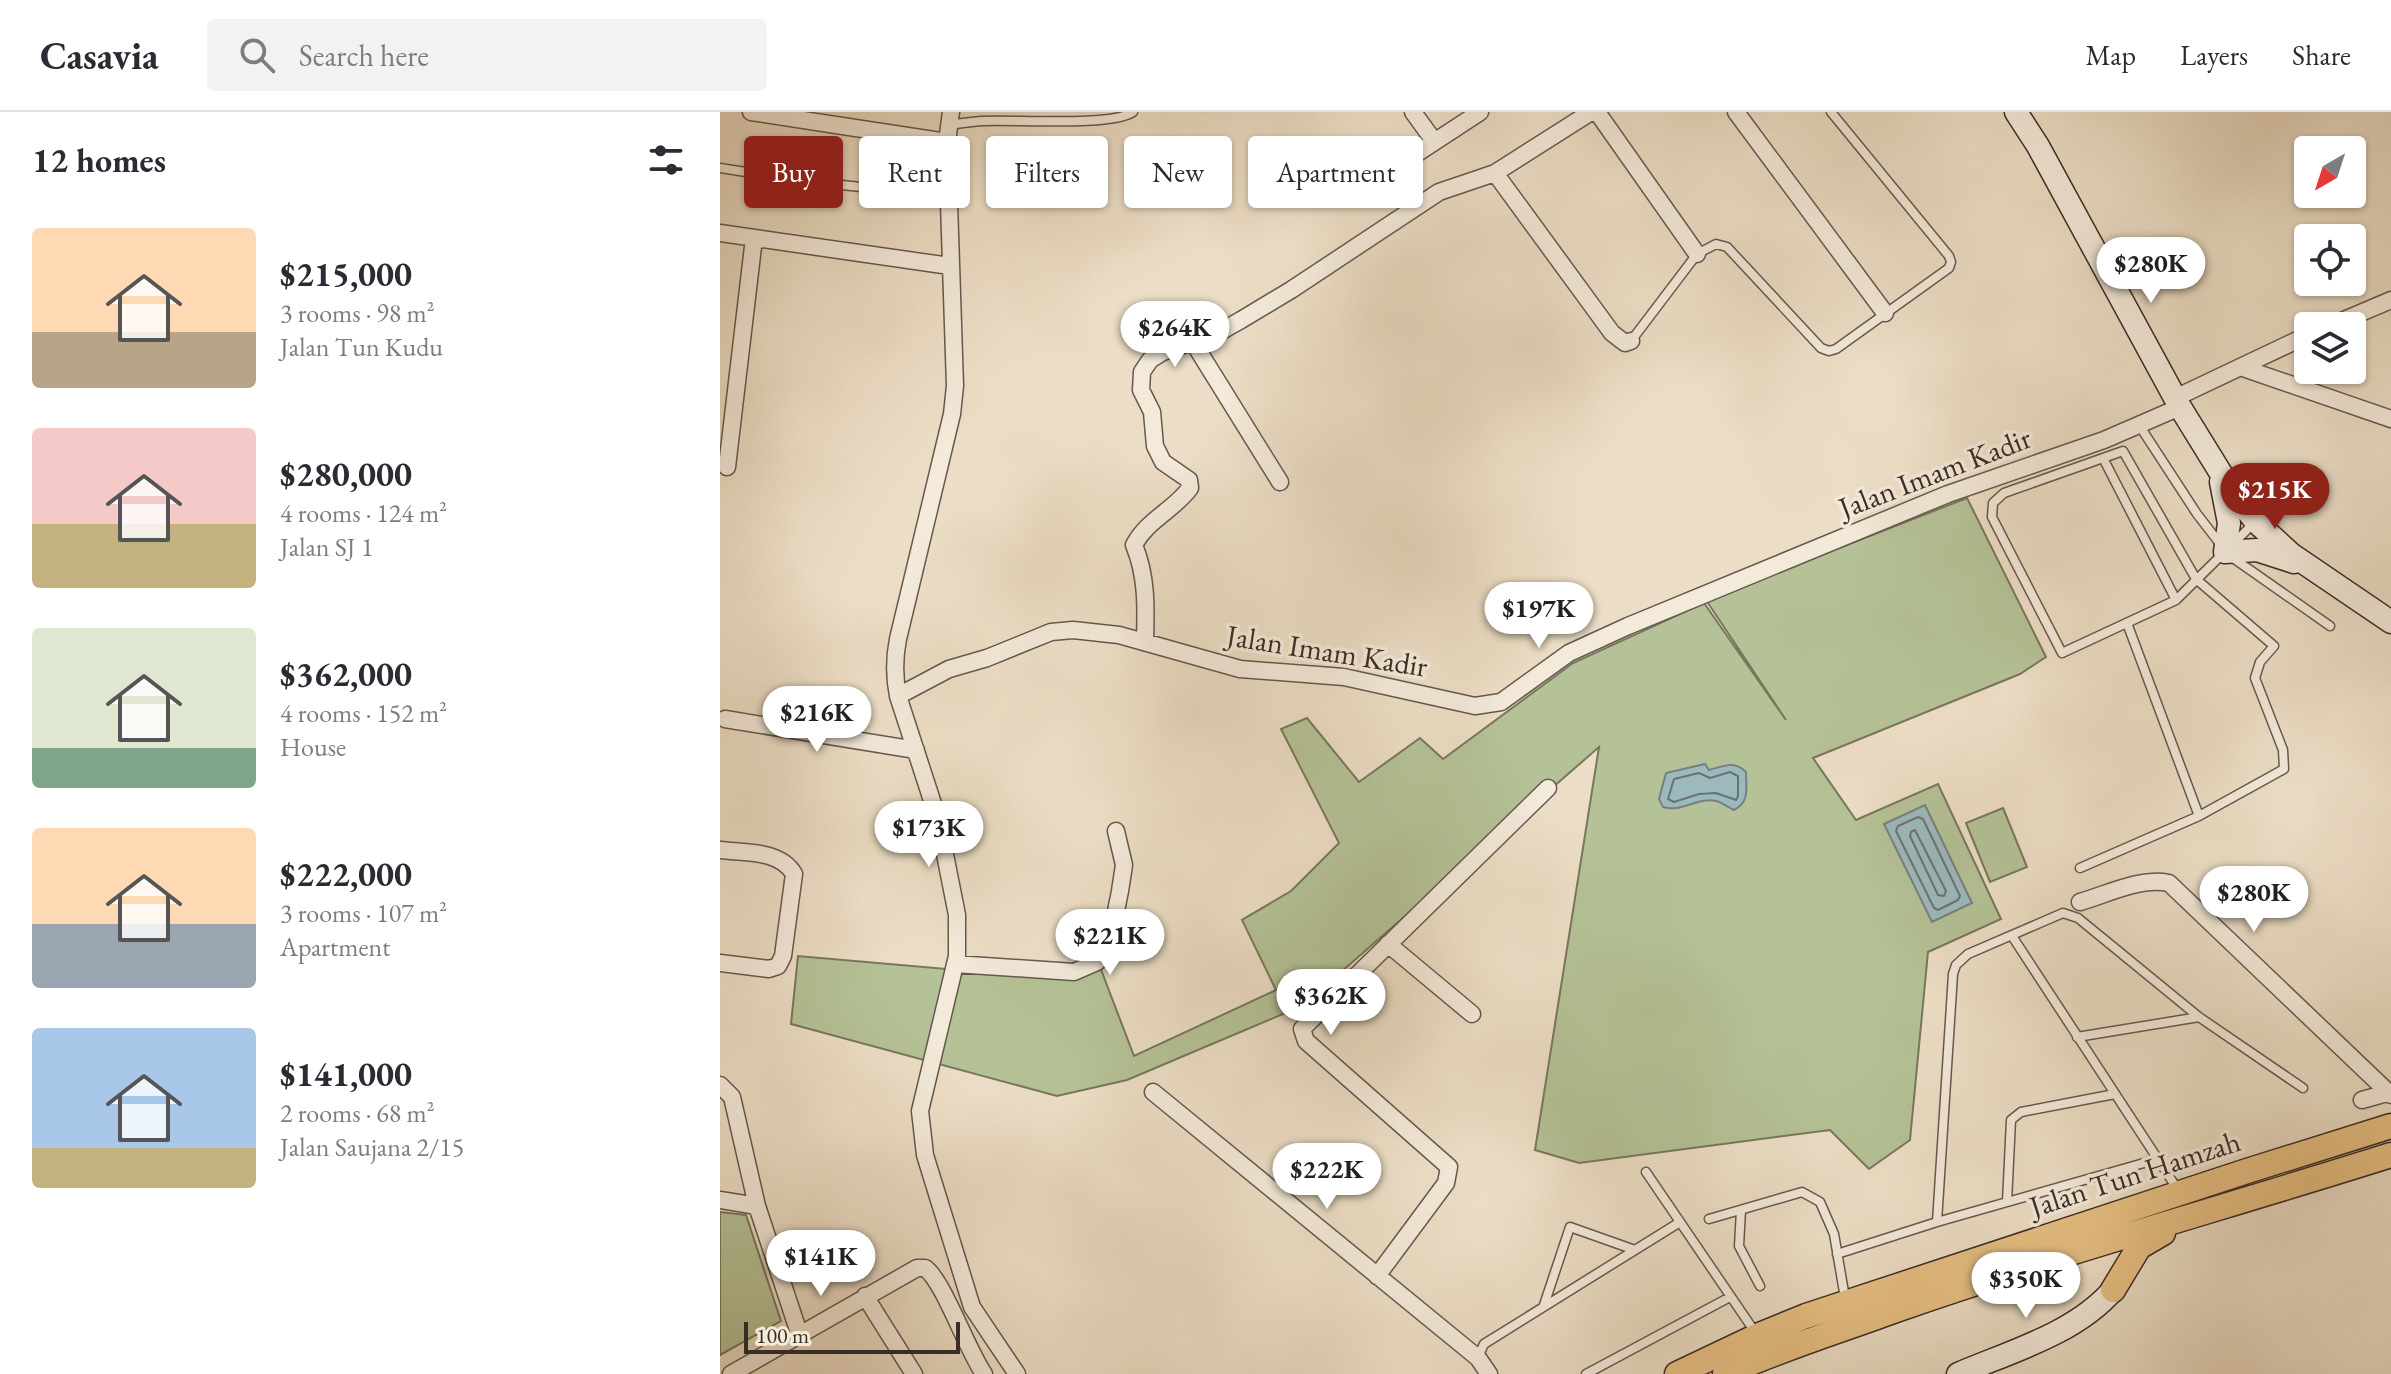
<!DOCTYPE html>
<html lang="en">
<head>
<meta charset="utf-8">
<style>
	:root { --surface:#fff; --page:#f2f2f3; --text:#2b2b33; --muted:#7c7c81; --line:#e1e1e2; --accent:#8f2418 }
	body { margin:0; font-family:"EB Garamond",serif; background:var(--page); color:var(--text); height:100vh; display:flex; flex-direction:column; font-size:30px; white-space:nowrap }
	* { box-sizing:border-box; margin:0 }
	p { font-size:26px; color:var(--muted) }
	.icon { flex:none; width:44px; height:44px; fill:none; stroke:currentColor; stroke-width:2; stroke-linecap:round; stroke-linejoin:round }
	.map { position:relative; flex:1; overflow:hidden }
	.side { display:flex; flex-direction:column; background:var(--surface); width:720px }
	.side>* { flex:none }
	.top-card { position:absolute; left:24px; top:24px; width:760px; height:72px; display:flex; gap:16px }
	.needle { width:52px; rotate:219deg }
	.controls { position:absolute; left:1574px; top:24px; display:grid; gap:16px }
	.controls a { display:grid; place-items:center; width:72px; height:72px; border-radius:8px; background:var(--surface); box-shadow:0 2px 6px #0004; font-size:40px }
	.scale { position:absolute; left:24px; bottom:20px; width:216px; box-sizing:border-box; padding-left:8px; border:4px solid #3a2c26; border-top:0; font-size:22px; line-height:28px; white-space:nowrap; color:#3a2c26; -webkit-text-stroke:6px #f3eada; paint-order:stroke }
	.price { position:absolute; translate:-50% -68px; padding:0 18px; border-radius:28px; background:#fff; color:#222; font-size:26px; line-height:52px; filter:drop-shadow(0 2px 4px #0008) }
	.price::after { content:''; position:absolute; left:50%; top:48px; width:24px; height:18px; margin-left:-12px; background:inherit; clip-path:polygon(0 0,100% 0,50% 100%) }
	.price.on { background:var(--accent); color:#fff }
	ul { padding:0; list-style:none }
	li { display:flex; align-items:center; gap:24px; height:200px; padding:0 32px }
	li span { display:grid; place-items:center; flex:none; width:224px; height:160px; border-radius:8px; color:#555 }
	li>.icon { margin-inline-start:auto }
	span .icon { width:96px; height:96px; fill:#fffc; stroke-width:1 }
	li b { font-size:34px }
	h2 { display:flex; justify-content:space-between; align-items:center; height:96px; padding:0 32px; font-size:34px }
	.pill { padding:0 28px; border-radius:8px; background:var(--surface); box-shadow:0 2px 6px #0004; font-size:28px; line-height:72px }
	.pill.on { background:var(--accent); color:#fff }
	header { display:flex; align-items:center; gap:48px; box-sizing:border-box; height:112px; padding:0 40px; background:var(--surface); border-bottom:2px solid var(--line) }
	header strong { font-size:38px }
	nav { display:flex; gap:44px; margin-inline-start:auto; font-size:28px }
	.search { width:560px; height:72px; background:var(--page); display:flex; align-items:center; gap:20px; box-sizing:border-box; padding:0 28px; border-radius:8px; color:var(--muted); font-size:30px }
	main { display:flex; flex:1; min-height:0 }
	.map>svg:first-child { display:block }
</style>
</head>
<body>
<header>
<strong>Casavia</strong>
<div class="search"><svg class="icon" aria-label="search" viewBox="0 0 24 24"><circle cx="10" cy="10" r="6"/><path d="M15 15l6 6"/></svg>Search here</div>
<nav><a>Map</a><a>Layers</a><a>Share</a></nav>
</header>
<main>
<section class="side">
<h2>12 homes<svg class="icon" aria-label="filters" viewBox="0 0 24 24"><path d="M4 7h16M4 17h16"/><circle cx="9" cy="7" r="2"/><circle cx="15" cy="17" r="2"/></svg></h2>
<ul>
<li><span style="background:linear-gradient(#ffd9b3 65%,#b9a48a 0)"><svg class="icon" aria-label="home" viewBox="0 0 24 24"><path d="M3 11l9-7 9 7M6 9v11h12V9"/></svg></span><div><b>$215,000</b><p>3 rooms · 98 m²</p><p>Jalan Tun Kudu</p></div></li>
<li><span style="background:linear-gradient(#f6c9c9 60%,#c2b280 0)"><svg class="icon" aria-label="home" viewBox="0 0 24 24"><path d="M3 11l9-7 9 7M6 9v11h12V9"/></svg></span><div><b>$280,000</b><p>4 rooms · 124 m²</p><p>Jalan SJ 1</p></div></li>
<li><span style="background:linear-gradient(#dfe7d0 75%,#7fa58c 0)"><svg class="icon" aria-label="home" viewBox="0 0 24 24"><path d="M3 11l9-7 9 7M6 9v11h12V9"/></svg></span><div><b>$362,000</b><p>4 rooms · 152 m²</p><p>House</p></div></li>
<li><span style="background:linear-gradient(#ffd9b3 60%,#9aa5b1 0)"><svg class="icon" aria-label="home" viewBox="0 0 24 24"><path d="M3 11l9-7 9 7M6 9v11h12V9"/></svg></span><div><b>$222,000</b><p>3 rooms · 107 m²</p><p>Apartment</p></div></li>
<li><span style="background:linear-gradient(#a9c7e8 75%,#c2b280 0)"><svg class="icon" aria-label="home" viewBox="0 0 24 24"><path d="M3 11l9-7 9 7M6 9v11h12V9"/></svg></span><div><b>$141,000</b><p>2 rooms · 68 m²</p><p>Jalan Saujana 2/15</p></div></li>
</ul>
</section>
<div class="map">
<svg width="1671" height="1262" viewBox="0 0 1671 1262">
	<rect width="100%" height="100%" fill="#ecdec6"/>
	<filter id="stains"><feTurbulence type="fractalNoise" baseFrequency=".0025" numOctaves="4"/><feColorMatrix values="0 0 0 0 .2 0 0 0 0 .09 0 0 0 0 .02 0 0 0 .5 -.17"/></filter>
	<radialGradient id="worn" r=".72"><stop offset=".6" stop-color="#630" stop-opacity="0"/><stop offset="1" stop-color="#630" stop-opacity=".3"/></radialGradient>
	<!-- green -->
	<path fill="#b5c297" stroke="#78775e" stroke-width="2" d="M1247,386L1326,545L1300,562L1093,646L1136,708L1218,672L1281,807L1208,840L1190,1028L1149,1057L1110,1018L859,1051L815,1038L879,635L582,894L407,968L337,984L71,912L78,844L354,868L380,855L414,944L556,878L522,808L571,779L619,731L561,617L587,606L639,670L700,626L723,647L853,551L984,491L1066,608L986,488Z
		M1283,696L1307,755L1270,770L1246,711Z
		M0,1100L26,1103L61,1209L0,1243Z"/>
	<!-- water -->
	<path fill="#9cbabe" stroke="#758181" stroke-width="2" d="M985,652L989,658C1003,654 1015,648 1026,660C1026,676 1030,690 1014,698C1008,695 1001,690 996,689C976,685 962,701 943,695L939,687L946,661Z
		M1205,693L1252,791L1212,810L1164,712Z"/>
	<g fill="none" stroke-linecap="round" stroke-linejoin="round">
		<!-- shore -->
		<path stroke="#6b7372" stroke-width="2" d="M1010,660L1018,664V684L1016,688L996,681L979,682L954,690L948,687L954,667L979,661L990,666Z
			M1198,705L1203,707L1240,784L1238,788L1218,798L1214,796L1176,719L1178,714Z
			M1195,718L1226,779L1224,784L1218,783L1190,724L1191,720Z"/>
		<!-- lane casing -->
		<g stroke="#66584e" stroke-width="11">
			<path id="lane" d="M229,13C240,11 250,10 261,9C292,7 392,15 413,0
				M0,56L83,69L228,84
				M911,229L977,142L996,132L1007,135L1101,236L1109,239L1116,237L1229,156L1231,150L1229,144L1111,0
				M1419,313L1477,402L1501,433
				M1383,346L1456,488
				M1513,446L1610,514
				M1407,511L1479,704
				M1360,756L1479,704L1564,657L1563,638L1535,566L1540,550L1554,534L1476,467L1403,339L1284,381L1273,391L1272,405L1342,541L1456,488L1535,410
				M1292,824L1458,1078
				M1357,925L1479,905
				M926,1060L1037,1223
				M1287,1090L1291,1008L1301,1000L1395,982
				M1021,1098L1019,1134L1040,1174
				M989,1107L1082,1080L1100,1090L1114,1122L1125,1186
				M1217,1110L1233,862L1236,853L1248,842L1343,801L1358,806L1479,905L1583,976
				M1117,1142L1217,1110L1438,1047
				M824,1193L850,1115L915,1138
				M758,1245L764,1232L960,1110
				M866,1262L1010,1185"/>
		</g>
		<!-- street casing -->
		<g stroke="#66584e" stroke-width="19">
			<path id="street" d="M31,0L227,30
				M231,0L227,30L235,274L232,302L178,527C174,547 174,564 178,584L218,707L237,803V844L200,999L205,1043L252,1195L297,1262
				M693,0L714,29
				M877,0L977,142
				M1016,0L1165,201
				M670,59L760,0
				M775,61L892,221L905,231L911,229
				M0,121L230,154
				M1610,214L1671,188
				M473,230L560,370
				M1523,256L1671,307
				M1455,286L1588,223
				M7,355L34,126
				M425,529C426,496 427,464 414,433C427,408 454,398 470,376L469,368L443,350L435,334L432,300L421,278L422,260L430,248L443,240L498,221L521,208L571,178L719,80L775,61L871,0
				M178,584L229,557L267,546L331,520L353,518L399,523L520,557L624,565L755,594L781,590L849,541L908,514L1228,382L1384,328L1460,295
				M5,607L196,638
				M0,738C25,741 60,738 74,762L63,844L58,854L49,857L0,851
				M1360,790C1388,782 1420,765 1449,771L1671,983
				M668,832L752,902
				M235,852L354,860L377,850L389,834L400,779L404,753L396,719
				M0,973L12,985L37,1094L79,1221
				M433,980L758,1246L769,1262
				M1642,988L1671,980
				M0,1088L37,1094
				M657,1164L726,1071L729,1055L586,929L582,917L828,676
				M145,1184L194,1262
				M11,1262L197,1156H205C223,1168 247,1238 264,1262"/>
		</g>
		<!-- secondary casing -->
		<g stroke="#3a2c26" stroke-width="25">
			<path id="secondary" d="M1296,0L1318,34L1460,295L1510,376L1536,410L1571,442L1671,510
				M1501,370L1509,411L1505,440L1537,438L1574,450
				M1238,1262C1289,1240 1355,1222 1393,1178"/>
		</g>
		<!-- primary casing -->
		<g stroke="#3a2c26" stroke-width="27">
			<path id="primary" d="M1393,1178L1419,1135L1443,1121
				M957,1262L1037,1224L1086,1204L1527,1059L1671,1014
				M1005,1262C1060,1237 1119,1219 1176,1198C1340,1141 1506,1095 1671,1043"/>
		</g>
		<!-- lane -->
		<use href="#lane" stroke="#f3eada" stroke-width="8"/>
		<!-- street -->
		<use href="#street" stroke="#f3eada" stroke-width="16"/>
		<!-- secondary -->
		<use href="#secondary" stroke="#f3eada" stroke-width="22"/>
		<!-- primary -->
		<use href="#primary" stroke="#e6bf83" stroke-width="24"/>
	</g>
	<g text-anchor="middle" stroke-width="7" stroke-linejoin="round" paint-order="stroke">
		<!-- street labels -->
		<g font-size="30" fill="#3a2c26" stroke="#f3eada">
			<text transform="translate(1215 361) rotate(-21)" y="10">Jalan Imam Kadir</text>
			<text transform="translate(607 539) rotate(9)" y="10">Jalan Imam Kadir</text>
			<text transform="translate(1415 1062) rotate(-18)" y="10">Jalan Tun Hamzah</text>
		</g>
	</g>
	<rect width="100%" height="100%" filter="url(#stains)"/>
	<rect width="100%" height="100%" fill="url(#worn)"/>
</svg>
<div class="controls">
<a><svg class="needle" viewBox="-14 -14 28 28"><path d="M0-13l5 13h-10z" fill="#e53935"/><path d="M0 13l5-13h-10z" fill="#7c7c81"/></svg></a>
<a><svg class="icon" aria-label="locate" viewBox="0 0 24 24"><circle cx="12" cy="12" r="6"/><path d="M12 2v4M12 18v4M2 12h4M18 12h4"/></svg></a>
<a><svg class="icon" aria-label="layers" viewBox="0 0 24 24"><path d="M12 4l9 5-9 5-9-5zM3 14l9 5 9-5"/></svg></a>
</div>
<div class="scale">100 m</div>
<b class="price" style="left:1431px;top:193px">$280K</b>
<b class="price" style="left:455px;top:257px">$264K</b>
<b class="price on" style="left:1555px;top:419px">$215K</b>
<b class="price" style="left:819px;top:538px">$197K</b>
<b class="price" style="left:97px;top:642px">$216K</b>
<b class="price" style="left:209px;top:757px">$173K</b>
<b class="price" style="left:1534px;top:822px">$280K</b>
<b class="price" style="left:390px;top:865px">$221K</b>
<b class="price" style="left:611px;top:925px">$362K</b>
<b class="price" style="left:607px;top:1099px">$222K</b>
<b class="price" style="left:101px;top:1186px">$141K</b>
<b class="price" style="left:1306px;top:1208px">$350K</b>
<div class="top-card">
<a class="pill on">Buy</a>
<a class="pill">Rent</a>
<a class="pill">Filters</a>
<a class="pill">New</a>
<a class="pill">Apartment</a>
</div>
</div>
</main>
</body>
</html>
